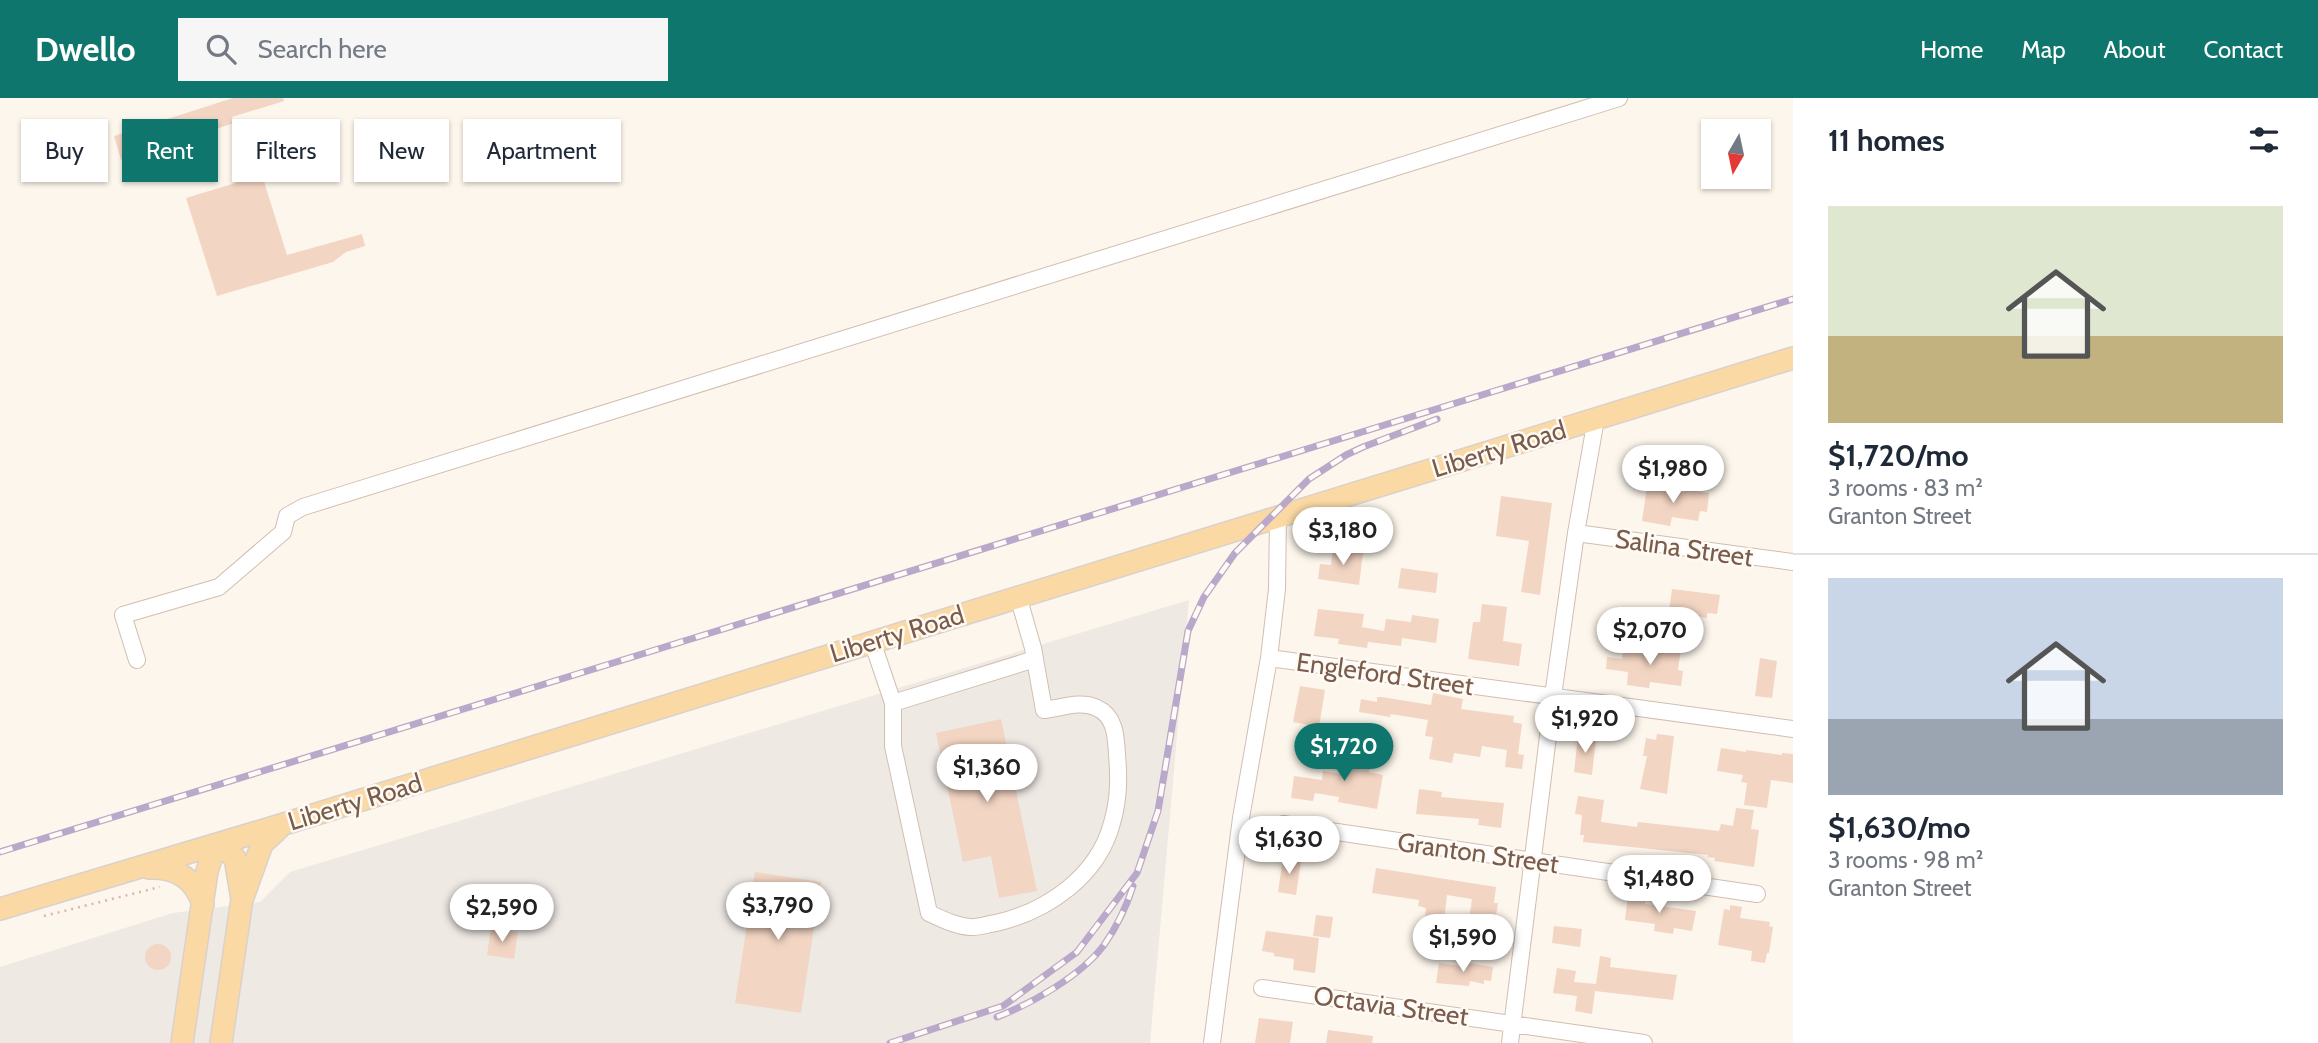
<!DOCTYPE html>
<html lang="en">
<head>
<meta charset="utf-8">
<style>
	:root { --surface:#fff; --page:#f6f6f7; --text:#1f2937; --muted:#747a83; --line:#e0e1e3; --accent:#0f766e }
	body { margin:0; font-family:Cabin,sans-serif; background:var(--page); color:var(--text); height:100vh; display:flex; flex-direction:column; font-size:26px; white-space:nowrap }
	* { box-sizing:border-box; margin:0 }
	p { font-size:23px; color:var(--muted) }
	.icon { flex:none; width:38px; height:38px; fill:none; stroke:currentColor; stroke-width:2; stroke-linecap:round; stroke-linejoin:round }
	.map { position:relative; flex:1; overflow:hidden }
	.drawer { display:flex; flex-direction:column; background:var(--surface); width:525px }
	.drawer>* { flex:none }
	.banner { position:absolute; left:21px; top:21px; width:665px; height:63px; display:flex; gap:14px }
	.needle { width:46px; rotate:189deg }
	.fabs { position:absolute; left:1701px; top:21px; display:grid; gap:14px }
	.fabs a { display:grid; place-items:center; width:70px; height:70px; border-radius:0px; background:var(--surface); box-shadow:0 2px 5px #0004; font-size:35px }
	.price { position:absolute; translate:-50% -60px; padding:0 16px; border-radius:24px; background:#fff; color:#222; font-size:23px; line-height:46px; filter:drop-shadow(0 2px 4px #0008) }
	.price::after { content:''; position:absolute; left:50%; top:42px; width:21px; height:16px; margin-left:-10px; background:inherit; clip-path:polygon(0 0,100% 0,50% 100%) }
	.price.on { background:var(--accent); color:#fff }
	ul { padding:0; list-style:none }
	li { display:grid; align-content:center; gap:14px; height:371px; padding:0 35px }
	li+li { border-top:2px solid var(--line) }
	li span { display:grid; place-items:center; height:217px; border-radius:0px; color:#555 }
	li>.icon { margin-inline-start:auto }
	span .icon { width:126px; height:126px; fill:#fffc; stroke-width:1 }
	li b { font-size:30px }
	h2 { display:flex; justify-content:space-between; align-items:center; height:84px; padding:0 35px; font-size:30px }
	.tag { padding:0 24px; border-radius:0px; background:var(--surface); box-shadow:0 2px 5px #0004; font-size:24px; line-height:63px }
	.tag.on { background:var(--accent); color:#fff }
	header { display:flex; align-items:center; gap:42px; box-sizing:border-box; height:98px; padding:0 35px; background:var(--accent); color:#fff }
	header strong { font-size:33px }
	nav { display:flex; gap:38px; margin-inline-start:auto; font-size:24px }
	.search { width:490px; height:63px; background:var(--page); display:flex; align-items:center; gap:18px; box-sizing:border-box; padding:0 24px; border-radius:0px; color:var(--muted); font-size:26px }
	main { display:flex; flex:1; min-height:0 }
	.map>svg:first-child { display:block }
</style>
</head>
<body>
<header>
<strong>Dwello</strong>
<div class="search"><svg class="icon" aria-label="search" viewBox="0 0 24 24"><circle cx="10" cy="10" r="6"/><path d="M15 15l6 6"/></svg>Search here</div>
<nav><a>Home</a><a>Map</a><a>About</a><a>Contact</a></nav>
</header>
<main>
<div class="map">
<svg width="1793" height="945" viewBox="0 0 1793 945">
	<rect width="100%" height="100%" fill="#fdf6ec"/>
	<!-- industrial -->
	<path fill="#efe9e4" d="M1189,502L1150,945H0V869L173,815L260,804L290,774Z"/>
	<!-- building -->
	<path fill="#f3d5c3" d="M233,0H283L284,3L232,19L234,25L121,62L114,38Z
		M262,77L287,157L362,136L365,148L346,154L333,164L217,198L186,100Z
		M1647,388L1685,394V391L1709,395L1707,414L1700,413L1698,423L1672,419L1670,428L1642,423Z
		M1501,398L1552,405L1540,497L1521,494L1529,443L1496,438Z
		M1333,450L1363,455L1359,487L1318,481L1320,466L1331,467Z
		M1401,470L1438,475L1436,495L1398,490Z
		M1672,491L1720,497L1717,516L1707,515V520L1669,514Z
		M1482,506L1507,509L1503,543L1522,546L1519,568L1468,561L1473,524H1480Z
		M1318,511L1364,516L1362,529L1384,533L1386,521L1411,524L1412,517L1439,521L1436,545L1402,540L1401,548L1368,544L1367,550L1338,546L1339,541L1314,538Z
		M1659,547L1681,550L1678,572L1683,573L1681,588L1650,584L1649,590L1627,587L1628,574L1606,571L1607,559L1622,561L1623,553L1657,558Z
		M1760,560L1777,563L1772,600L1755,598Z
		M1300,588L1325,592L1319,629L1293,624Z
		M1433,595L1463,601L1461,611L1514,618L1513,624L1522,626L1518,656L1524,657L1522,671L1505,669L1507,652L1482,648L1480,659L1454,655L1452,665L1429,661L1433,639L1425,638L1428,622L1391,616L1390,619L1359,614L1361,601L1377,604V599H1382L1431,607Z
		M1001,621L1037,793L999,800L991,758L963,764L936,635Z
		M1657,636L1674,638L1667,696L1640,691L1647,658H1643L1646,640L1656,642Z
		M1578,638L1596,641L1592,677L1574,674Z
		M1721,650L1746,654V652L1782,657V655L1793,656V685L1771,682L1767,710L1744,707L1747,685L1741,684L1743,677L1717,673Z
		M1343,654L1371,657L1369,674L1383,677L1377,711L1338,704L1339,699L1315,695L1313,703L1291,700L1294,678L1322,682L1323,673L1340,676Z
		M1419,691L1442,694L1441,699L1504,705L1501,730L1478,727L1479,721L1416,716Z
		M1578,698L1604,702L1601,724L1637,729L1638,724L1719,733L1721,726L1733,728L1736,710L1754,712L1751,731L1759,732L1754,769L1714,763L1715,760L1707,759L1708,757L1583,744L1584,737H1580L1582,717L1575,716Z
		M1283,760L1301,763L1296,797L1278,794Z
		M1376,770L1496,789L1494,805H1498L1496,818L1491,817L1489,838L1467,835L1472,801L1447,797L1443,831L1424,829L1426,810L1418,808L1419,802L1372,795Z
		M755,774L821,784L801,915L735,905Z
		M1628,796L1646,798L1645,806L1696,813L1692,833L1674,830L1673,836L1654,833L1655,826L1625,822Z
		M1730,807L1742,809L1740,820L1770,824L1769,828L1773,829L1769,855H1767L1765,865L1751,863L1752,853L1718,847L1724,811L1730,812Z
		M1316,817L1333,819L1330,840L1313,838Z
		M1554,828L1582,831L1580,849L1552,845Z
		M491,830L518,834L514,861L487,857Z
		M1266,833L1319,840L1315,875L1293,872L1294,861L1274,858V855L1262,853Z
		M145 859a13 13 0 1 1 26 0a13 13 0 1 1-26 0Z
		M1600,858L1611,860L1610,869L1677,877L1673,902L1595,893L1592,916L1575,913L1577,898L1553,895L1557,870L1576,873L1574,884L1596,886Z
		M1462,864L1493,869L1491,883L1484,882V886L1470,883L1469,888L1436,885L1439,865L1461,868Z
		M1259,920L1293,924L1290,945H1255Z
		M1328,932L1373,938L1372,945H1326Z"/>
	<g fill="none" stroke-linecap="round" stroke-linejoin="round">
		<!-- minor casing -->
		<g stroke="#d1beb0" stroke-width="18">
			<path id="minor" d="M1576,435L1793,464
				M872,543L893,605V648L929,815C942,821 955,828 970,829C978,830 988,826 996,825C1048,813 1098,778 1112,725C1119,701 1119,680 1117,656C1116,638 1115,618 1097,610C1081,602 1061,610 1044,612L1033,550L1018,498
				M1269,560L1793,631
				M137,562L123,517L219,489L283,434L287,418L303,409L1619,0
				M893,605L1035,561
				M1283,726L1757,796
				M1262,890L1644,945
				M1212,945L1241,720L1269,560L1277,491L1278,418
				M1510,945L1553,598L1576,435L1596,321"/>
		</g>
		<!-- major casing -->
		<g stroke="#dad1cd" stroke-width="24">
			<path id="major" d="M219,746L235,760L242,801L221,945
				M149,770C176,769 194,780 203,806
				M243,799L262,746L279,730
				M0,811L284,726L1793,260
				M182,945L207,773L214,752L219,746"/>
		</g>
		<!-- path -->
		<path stroke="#d9b8a5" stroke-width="2.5" stroke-dasharray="2 5" stroke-linecap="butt" d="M44,818L160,789"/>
		<!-- minor -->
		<use href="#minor" stroke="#fff" stroke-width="16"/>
		<!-- major -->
		<use href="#major" stroke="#fbd9a5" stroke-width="21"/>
		<!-- rail casing -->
		<g stroke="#b9a8c9" stroke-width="7">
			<path id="rail" d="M0,754L1793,201
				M997,919C1031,906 1082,877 1104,847C1116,830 1127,807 1133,788
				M890,945L1003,908L1077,854L1137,775L1158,713L1188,533L1204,499L1235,455L1309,381L1346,357L1363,349L1437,321"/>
		</g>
		<!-- rail -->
		<use href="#rail" stroke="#fffaf3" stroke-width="4.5" stroke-dasharray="13" stroke-linecap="butt"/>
	</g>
	<g text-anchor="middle" stroke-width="5" stroke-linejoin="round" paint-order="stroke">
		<!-- street labels -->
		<g font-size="26" fill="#7a5c4d" stroke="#fffaf3">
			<text transform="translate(1499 351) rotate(-17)" y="9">Liberty Road</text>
			<text transform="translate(1684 450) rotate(8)" y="9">Salina Street</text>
			<text transform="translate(897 536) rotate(-17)" y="9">Liberty Road</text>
			<text transform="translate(1385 576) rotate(8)" y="9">Engleford Street</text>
			<text transform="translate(355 704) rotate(-17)" y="9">Liberty Road</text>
			<text transform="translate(1478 755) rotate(8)" y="9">Granton Street</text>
			<text transform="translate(1391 908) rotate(8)" y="9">Octavia Street</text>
		</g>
	</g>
</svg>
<div class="fabs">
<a><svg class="needle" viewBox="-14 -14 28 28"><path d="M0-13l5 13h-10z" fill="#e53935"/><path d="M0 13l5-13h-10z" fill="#747a83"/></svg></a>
</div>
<b class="price" style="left:1673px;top:407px">$1,980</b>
<b class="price" style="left:1343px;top:469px">$3,180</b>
<b class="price" style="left:1650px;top:569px">$2,070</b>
<b class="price" style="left:1585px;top:657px">$1,920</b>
<b class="price on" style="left:1344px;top:685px">$1,720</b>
<b class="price" style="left:987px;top:706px">$1,360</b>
<b class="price" style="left:1289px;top:778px">$1,630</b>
<b class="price" style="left:1659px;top:817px">$1,480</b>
<b class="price" style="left:778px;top:844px">$3,790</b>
<b class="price" style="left:502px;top:846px">$2,590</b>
<b class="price" style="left:1463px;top:876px">$1,590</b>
<div class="banner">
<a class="tag">Buy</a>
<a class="tag on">Rent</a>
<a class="tag">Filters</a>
<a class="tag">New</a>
<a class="tag">Apartment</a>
</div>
</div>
<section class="drawer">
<h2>11 homes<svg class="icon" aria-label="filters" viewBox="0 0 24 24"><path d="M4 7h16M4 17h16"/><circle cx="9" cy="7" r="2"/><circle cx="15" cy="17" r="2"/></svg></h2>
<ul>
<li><span style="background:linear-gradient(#dfe7d0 60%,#c2b280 0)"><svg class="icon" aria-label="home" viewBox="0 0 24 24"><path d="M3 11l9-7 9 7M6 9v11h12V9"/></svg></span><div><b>$1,720/mo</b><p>3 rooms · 83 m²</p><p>Granton Street</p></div></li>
<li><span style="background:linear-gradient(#c9d6e8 65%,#9aa5b1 0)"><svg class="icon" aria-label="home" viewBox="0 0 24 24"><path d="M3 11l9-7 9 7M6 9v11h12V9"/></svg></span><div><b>$1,630/mo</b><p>3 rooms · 98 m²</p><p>Granton Street</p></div></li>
</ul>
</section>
</main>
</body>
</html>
